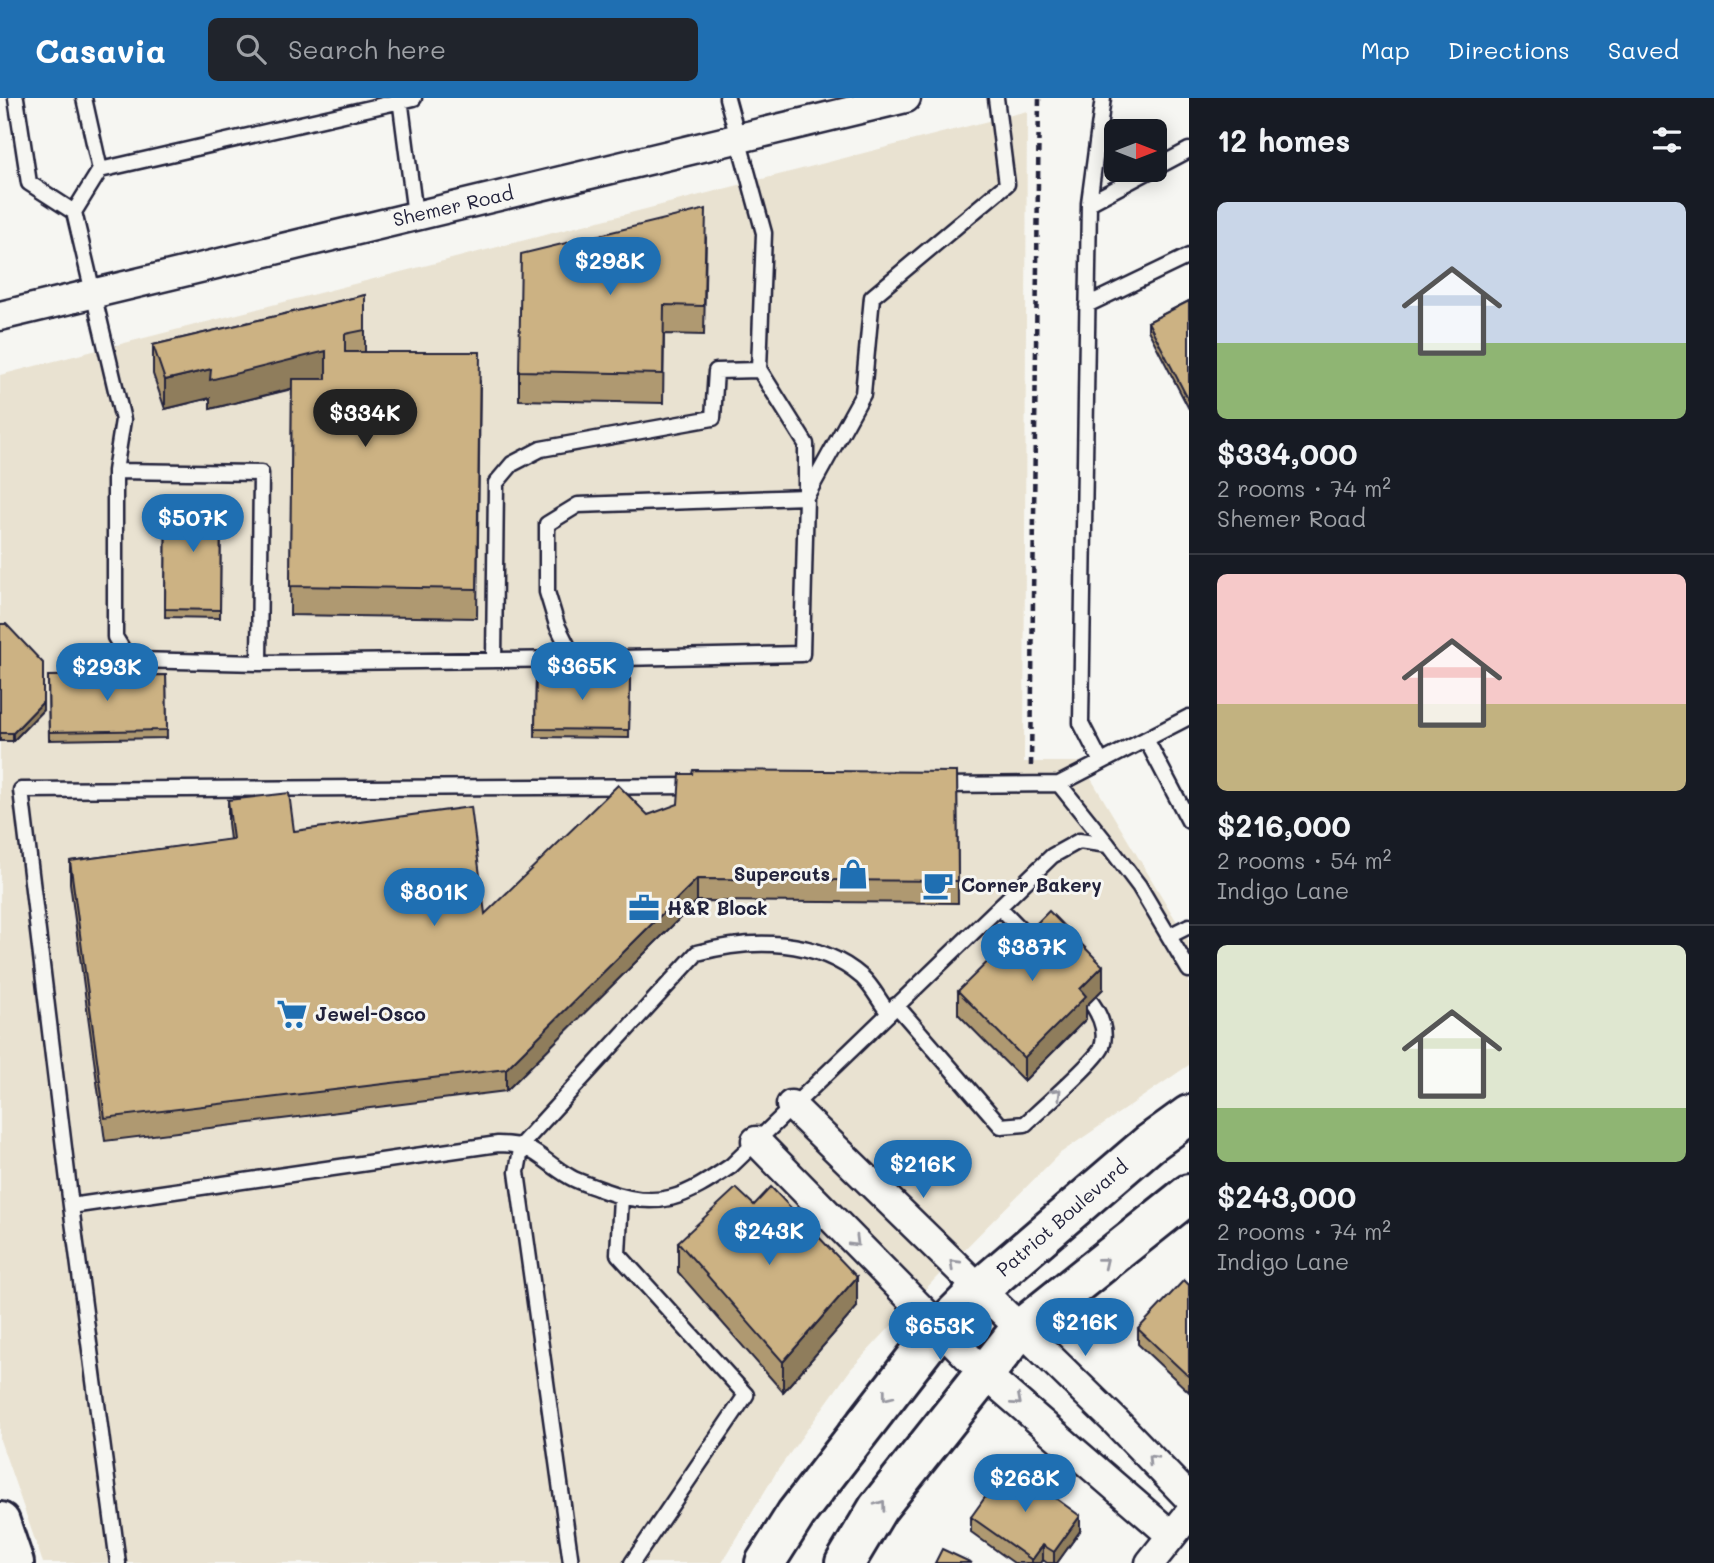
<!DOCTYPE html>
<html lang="en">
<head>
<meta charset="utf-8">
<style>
	:root { --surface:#171b24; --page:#20242c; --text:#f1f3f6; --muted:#9ea1a6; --line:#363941; --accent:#1f6fb2 }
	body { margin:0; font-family:Mali,sans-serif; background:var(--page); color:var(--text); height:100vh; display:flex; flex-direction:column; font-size:26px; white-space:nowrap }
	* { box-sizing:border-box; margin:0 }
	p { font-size:23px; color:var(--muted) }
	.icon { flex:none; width:38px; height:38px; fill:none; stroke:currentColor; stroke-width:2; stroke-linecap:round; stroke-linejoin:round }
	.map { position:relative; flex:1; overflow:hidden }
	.side { display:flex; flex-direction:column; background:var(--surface); width:525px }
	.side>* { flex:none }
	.needle { width:46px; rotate:90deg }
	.fabs { position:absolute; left:1104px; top:21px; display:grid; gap:14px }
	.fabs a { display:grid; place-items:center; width:63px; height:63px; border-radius:10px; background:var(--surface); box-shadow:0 4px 18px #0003; font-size:35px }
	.price { position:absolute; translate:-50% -60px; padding:0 16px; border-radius:24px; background:var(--accent); color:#fff; font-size:23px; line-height:46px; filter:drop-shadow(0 2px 4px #0008) }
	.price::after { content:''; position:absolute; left:50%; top:42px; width:21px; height:16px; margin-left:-10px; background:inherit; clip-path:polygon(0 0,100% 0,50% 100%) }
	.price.active { background:#222; color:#fff }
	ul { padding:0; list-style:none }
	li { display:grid; align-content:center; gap:14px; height:371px; padding:0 28px }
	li+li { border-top:2px solid var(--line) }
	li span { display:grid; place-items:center; height:217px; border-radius:10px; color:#555 }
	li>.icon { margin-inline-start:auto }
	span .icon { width:126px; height:126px; fill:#fffc; stroke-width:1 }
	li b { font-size:30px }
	h2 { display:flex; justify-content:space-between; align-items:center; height:84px; padding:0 28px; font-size:30px }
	header { display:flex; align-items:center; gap:42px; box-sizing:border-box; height:98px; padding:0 35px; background:var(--accent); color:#fff }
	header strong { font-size:33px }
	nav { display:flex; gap:38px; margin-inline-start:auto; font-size:24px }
	.search { width:490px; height:63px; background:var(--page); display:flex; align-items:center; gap:18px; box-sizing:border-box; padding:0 24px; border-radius:10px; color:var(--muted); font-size:26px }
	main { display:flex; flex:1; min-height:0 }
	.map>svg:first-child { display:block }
</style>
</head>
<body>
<header>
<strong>Casavia</strong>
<div class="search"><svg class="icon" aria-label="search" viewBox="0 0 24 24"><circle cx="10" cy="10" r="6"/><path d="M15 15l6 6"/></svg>Search here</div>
<nav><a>Map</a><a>Directions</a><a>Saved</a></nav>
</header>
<main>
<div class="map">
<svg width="1189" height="1465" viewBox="0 0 1189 1465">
	<rect width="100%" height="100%" fill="#f6f6f2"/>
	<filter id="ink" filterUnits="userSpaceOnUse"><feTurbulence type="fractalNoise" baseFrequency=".0143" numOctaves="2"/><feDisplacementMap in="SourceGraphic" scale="14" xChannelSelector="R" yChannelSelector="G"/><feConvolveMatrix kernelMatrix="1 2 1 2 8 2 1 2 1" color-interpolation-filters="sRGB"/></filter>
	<g filter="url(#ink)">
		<!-- built -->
		<path fill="#e9e2d1" d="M1027,13L1024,664H1081L1189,844V967L1059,1056L934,1182L851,1271L777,1373L722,1465H43L0,1342V277Z"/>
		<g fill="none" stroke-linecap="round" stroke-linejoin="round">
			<!-- lane casing -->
			<g stroke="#22223b" stroke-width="19">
				<path id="lane" d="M16,0L29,85L74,114
					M84,0L100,72
					M400,0L415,117
					M414,0L100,72L74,114L123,322L115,373L261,375L259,565L574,561
					M727,0L764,135L759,271L806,346V399L578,407L547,426V494L557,527L574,561L802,556L806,399L863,296L872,199L1007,86L996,0
					M1155,70L1189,52
					M1089,105L1151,72
					M1087,207L1189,158
					M115,373V539L123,552L135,562L259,565
					M494,562L496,385L512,366L541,351L713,320L716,273L760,272
					M1146,641L1189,723
					M1101,664L1081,625L1089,105L1103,0
					M1059,686L1189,619
					M941,687L1059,686L1108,747
					M999,809L1038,849
					M1169,838L1189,828
					M896,907L1001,1028L1025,1026C1039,1013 1097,962 1102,949C1109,927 1094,906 1080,891
					M621,1099L618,1156L746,1297L632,1465
					M71,1108L498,1046C536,1046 539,1061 570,1079C580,1085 594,1088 605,1093C660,1113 685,1099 731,1068L1052,758L1079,743L1108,747L1139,788L1189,872
					M118,1465L71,1108L21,692L696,688
					M571,1465L517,1074L522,1046L697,855C752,840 817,840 862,879C872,888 880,904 888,914"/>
			</g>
			<!-- street casing -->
			<g stroke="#22223b" stroke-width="33">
				<path id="street" d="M0,218L906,0
					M791,1007L1115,1323L1189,1400
					M756,1043L985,1276L1171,1437
					M1150,1465L1189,1416"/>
			</g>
			<!-- secondary casing -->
			<g stroke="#22223b" stroke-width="44">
				<path id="secondary" d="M765,1465L796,1416L934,1237L980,1191L1149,1046L1189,1017
					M845,1465L878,1410L1020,1231L1189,1096"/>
			</g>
			<!-- primary casing -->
			<g stroke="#22223b" stroke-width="44">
				<path id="primary" d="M0,1424L14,1465"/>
			</g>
			<!-- path -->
			<path stroke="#22223b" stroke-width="4.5" stroke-dasharray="7 5" stroke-linecap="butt" d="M1031,668L1039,0"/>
			<!-- lane -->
			<use href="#lane" stroke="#f6f6f2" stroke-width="14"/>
			<!-- street -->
			<use href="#street" stroke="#f6f6f2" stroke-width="28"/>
			<!-- secondary -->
			<use href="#secondary" stroke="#f6f6f2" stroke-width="38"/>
			<!-- primary -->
			<use href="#primary" stroke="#f6f6f2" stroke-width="38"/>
		</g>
		<!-- wall -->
		<path fill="#af9971" stroke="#22223b" stroke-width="2" d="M706,140L704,237L664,236L663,305L519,302V273Z
			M365,197V254L480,283L477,520L290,517L292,291L210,311V300L165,311L153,276V247Z
			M1189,203V311L1148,232V224Z
			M166,401H221L220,520L165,519Z
			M0,526L43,612L13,643H0Z
			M166,577L167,640L49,642L48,578Z
			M536,577L630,578L629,640L535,639Z
			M957,674L958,805L697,803L506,993L105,1043L70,785V763L230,742L228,725V702L294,733L485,816L648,717Z
			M1025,837L1103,891L1086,908V921L1024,983L958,916V893Z
			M754,1107L857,1209L783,1294L678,1174V1144Z
			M1189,1187V1294L1138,1246V1231Z
			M971,1419L1080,1433L1057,1465H1047L1043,1462L1041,1465H1014L971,1434Z"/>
		<!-- shaded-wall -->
		<path fill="#8f7d5c" stroke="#22223b" stroke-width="2" d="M326,253V282L210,311V300L165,311V282L211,271Z
			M43,604V612L13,643V635Z
			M697,781V803L506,993V971Z
			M1103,868V891L1086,908V921L1024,983V960L1080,891Z
			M857,1179V1209L783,1294V1264Z
			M1080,1418V1433L1057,1465H1054V1454Z
			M1043,1447V1462L1041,1465H1032V1462Z"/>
		<!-- building -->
		<path fill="#ccb283" stroke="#22223b" stroke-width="2" d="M706,111L704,208L664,207L663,276L519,273L521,156Z
			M365,197V232L345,236V254H480L477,491L290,488L292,281H326V253L210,282L211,271L165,282L153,247Z
			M1189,203V303L1148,224Z
			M166,401H221L220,512L165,511Z
			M0,526H6L43,565V604L13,635H0Z
			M166,577L167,632L49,634L48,578Z
			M536,577L630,578L629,632L535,631Z
			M693,672L957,674L958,783L697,781L506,971L105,1020L70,763L233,741L228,702L289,695L294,733L471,709L485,816L618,687L648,717L678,706L680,676H692Z
			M1049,813L1103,868L1080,891L1086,898L1024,960L958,893L1020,832L1025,837Z
			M771,1089L857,1179L783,1264L678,1144L736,1090L754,1107Z
			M1184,1182L1189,1187V1279L1138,1231Z
			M1009,1366L1080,1418L1054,1454L1043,1447L1032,1462L971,1419Z
			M942,1451L972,1465H935Z"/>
		<!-- one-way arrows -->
		<defs><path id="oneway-chevron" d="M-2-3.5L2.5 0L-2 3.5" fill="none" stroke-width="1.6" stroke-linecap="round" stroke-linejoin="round" transform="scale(1.75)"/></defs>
		<g stroke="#9797a0">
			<use href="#oneway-chevron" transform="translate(1057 995) rotate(-45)"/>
			<use href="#oneway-chevron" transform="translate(855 1144) rotate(45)"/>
			<use href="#oneway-chevron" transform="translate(1104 1164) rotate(-39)"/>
			<use href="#oneway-chevron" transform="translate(954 1166) rotate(-136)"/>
			<use href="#oneway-chevron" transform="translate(887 1298) rotate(128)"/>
			<use href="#oneway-chevron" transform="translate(1017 1303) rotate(41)"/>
			<use href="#oneway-chevron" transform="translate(1152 1361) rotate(-134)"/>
			<use href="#oneway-chevron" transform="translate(881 1407) rotate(-54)"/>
		</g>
	</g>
	<!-- icons -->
	<defs>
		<g id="shop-bare" transform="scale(2.415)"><path d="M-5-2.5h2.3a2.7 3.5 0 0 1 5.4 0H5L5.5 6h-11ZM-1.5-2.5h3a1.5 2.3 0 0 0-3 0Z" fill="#1f6fb2" stroke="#f6f6f2" stroke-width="2.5" paint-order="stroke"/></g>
		<g id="cafe-bare" transform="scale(2.415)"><path d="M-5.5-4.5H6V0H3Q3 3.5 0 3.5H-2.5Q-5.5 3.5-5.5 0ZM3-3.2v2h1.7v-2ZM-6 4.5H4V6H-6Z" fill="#1f6fb2" stroke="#f6f6f2" stroke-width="2.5" paint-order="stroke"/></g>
		<g id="office-bare" transform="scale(2.415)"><path d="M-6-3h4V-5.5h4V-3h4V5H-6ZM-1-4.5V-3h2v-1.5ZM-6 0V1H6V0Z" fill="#1f6fb2" stroke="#f6f6f2" stroke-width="2.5" paint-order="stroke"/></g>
		<g id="supermarket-bare" transform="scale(2.415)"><path d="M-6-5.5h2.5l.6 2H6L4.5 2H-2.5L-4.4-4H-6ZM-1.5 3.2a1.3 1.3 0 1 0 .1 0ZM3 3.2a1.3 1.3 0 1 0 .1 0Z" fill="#1f6fb2" stroke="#f6f6f2" stroke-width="2.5" paint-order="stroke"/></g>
	</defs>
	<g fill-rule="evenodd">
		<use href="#shop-bare" x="853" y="776"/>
		<use href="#cafe-bare" x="938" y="787"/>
		<use href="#office-bare" x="644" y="810"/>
		<use href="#supermarket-bare" x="292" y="916"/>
	</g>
	<g text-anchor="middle" stroke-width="6" stroke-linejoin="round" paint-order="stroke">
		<!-- street labels -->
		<g font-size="19" fill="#22223b" stroke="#f6f6f2">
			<text transform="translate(453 108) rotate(-13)" y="7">Shemer Road</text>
			<text transform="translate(1062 1120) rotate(-41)" y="7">Patriot Boulevard</text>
		</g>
		<!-- poi labels -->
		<g font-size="19" font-weight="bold" fill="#22223b" stroke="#f6f6f2" text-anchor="start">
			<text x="830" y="783" text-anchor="end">Supercuts</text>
			<text x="961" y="794">Corner Bakery</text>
			<text x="667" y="817">H&amp;R Block</text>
			<text x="315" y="923">Jewel-Osco</text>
		</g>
	</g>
</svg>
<div class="fabs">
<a><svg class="needle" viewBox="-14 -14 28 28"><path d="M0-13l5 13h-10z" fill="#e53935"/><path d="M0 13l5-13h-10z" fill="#9ea1a6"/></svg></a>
</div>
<b class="price" style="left:610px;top:199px">$298K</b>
<b class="price active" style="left:365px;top:351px">$334K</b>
<b class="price" style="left:193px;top:456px">$507K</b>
<b class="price" style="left:582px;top:604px">$365K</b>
<b class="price" style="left:107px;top:605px">$293K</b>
<b class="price" style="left:434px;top:830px">$801K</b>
<b class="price" style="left:1032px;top:885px">$387K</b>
<b class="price" style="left:923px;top:1102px">$216K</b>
<b class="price" style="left:769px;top:1169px">$243K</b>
<b class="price" style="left:1085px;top:1260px">$216K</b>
<b class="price" style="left:940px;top:1264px">$653K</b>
<b class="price" style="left:1025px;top:1416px">$268K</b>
</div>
<section class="side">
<h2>12 homes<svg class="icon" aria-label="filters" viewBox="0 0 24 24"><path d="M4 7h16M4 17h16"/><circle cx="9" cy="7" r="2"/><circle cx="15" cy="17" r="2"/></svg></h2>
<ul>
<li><span style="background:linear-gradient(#c9d6e8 65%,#8fb573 0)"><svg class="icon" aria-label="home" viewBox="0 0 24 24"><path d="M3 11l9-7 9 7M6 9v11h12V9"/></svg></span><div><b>$334,000</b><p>2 rooms · 74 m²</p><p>Shemer Road</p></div></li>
<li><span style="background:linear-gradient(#f6c9c9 60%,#c2b280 0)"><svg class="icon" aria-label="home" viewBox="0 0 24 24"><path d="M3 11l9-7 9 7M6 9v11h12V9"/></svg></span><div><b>$216,000</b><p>2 rooms · 54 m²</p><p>Indigo Lane</p></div></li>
<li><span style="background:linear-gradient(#dfe7d0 75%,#8fb573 0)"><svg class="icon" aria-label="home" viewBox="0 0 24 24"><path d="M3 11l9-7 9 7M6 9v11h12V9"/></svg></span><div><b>$243,000</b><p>2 rooms · 74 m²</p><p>Indigo Lane</p></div></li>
</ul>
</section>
</main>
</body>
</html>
